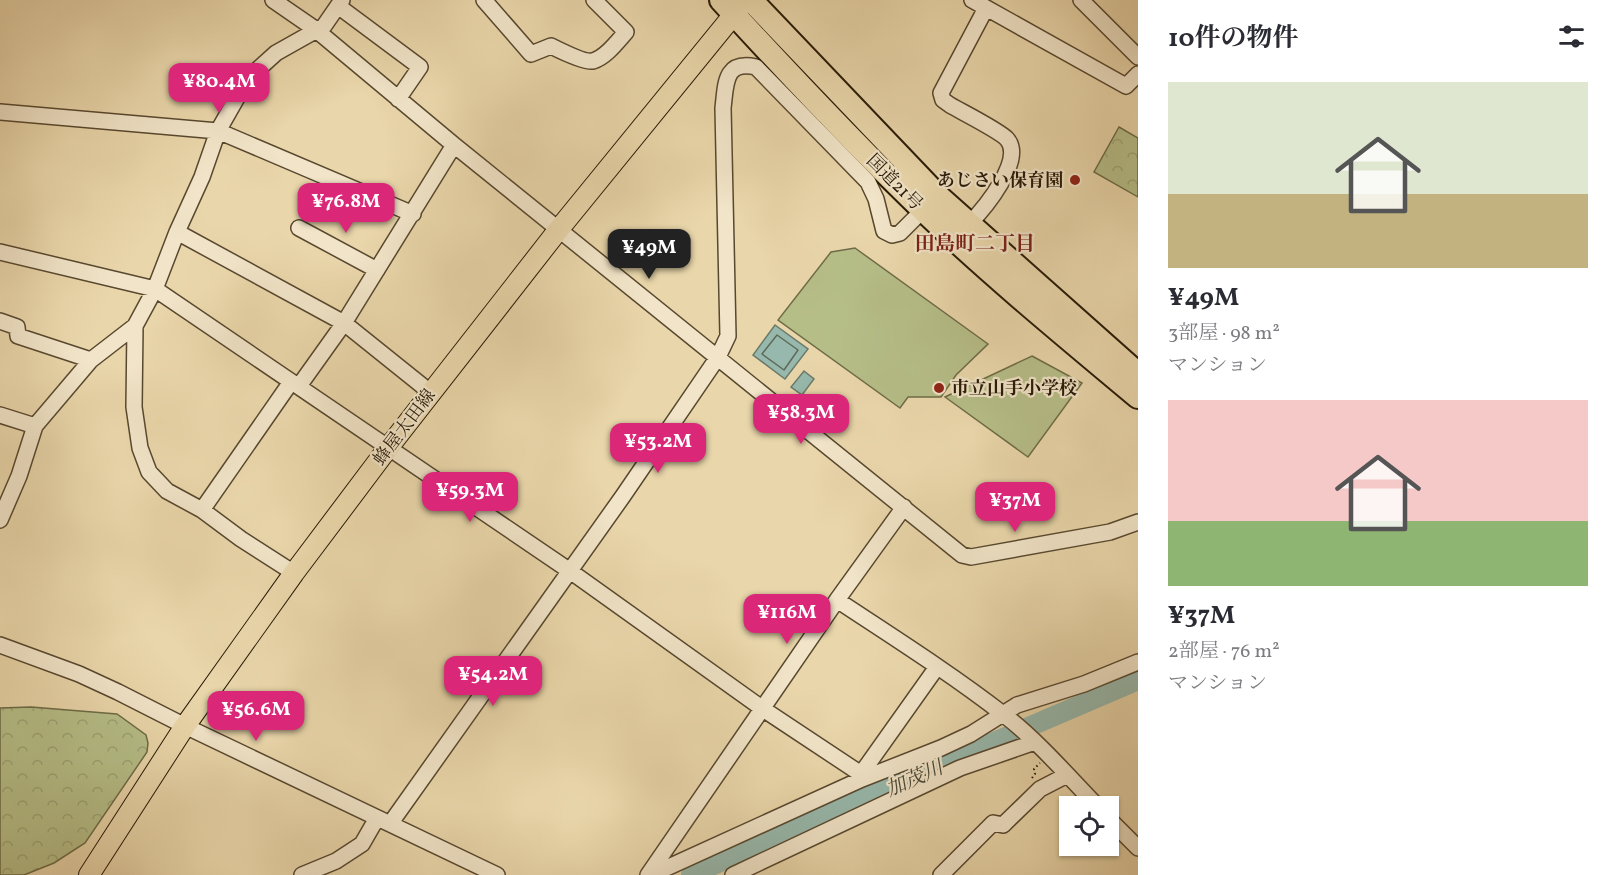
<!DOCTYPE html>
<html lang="ja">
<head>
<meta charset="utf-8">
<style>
	:root { --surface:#fff; --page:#f2f2f3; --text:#2b2b33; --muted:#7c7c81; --accent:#db2777 }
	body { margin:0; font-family:Vollkorn,"Noto Serif JP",serif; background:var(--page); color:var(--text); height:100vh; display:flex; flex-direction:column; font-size:22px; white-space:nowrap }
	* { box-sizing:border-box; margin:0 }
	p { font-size:20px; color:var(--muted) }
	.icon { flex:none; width:33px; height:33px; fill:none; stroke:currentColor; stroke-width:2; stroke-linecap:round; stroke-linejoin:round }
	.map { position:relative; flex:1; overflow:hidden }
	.drawer { display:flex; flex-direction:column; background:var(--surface); width:480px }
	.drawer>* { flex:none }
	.tools { position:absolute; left:1059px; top:796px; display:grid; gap:12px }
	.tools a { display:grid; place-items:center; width:60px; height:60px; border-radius:0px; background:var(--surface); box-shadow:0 2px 4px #0004; font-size:30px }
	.price { position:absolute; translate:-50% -51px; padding:0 14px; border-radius:12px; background:var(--accent); color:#fff; font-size:20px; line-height:39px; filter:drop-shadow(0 2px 3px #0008) }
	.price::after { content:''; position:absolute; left:50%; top:36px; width:18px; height:14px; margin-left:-9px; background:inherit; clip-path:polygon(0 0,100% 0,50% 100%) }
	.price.current { background:#222; color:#fff }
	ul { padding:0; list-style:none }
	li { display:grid; align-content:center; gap:12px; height:318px; padding:0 30px }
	li span { display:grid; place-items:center; height:186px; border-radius:0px; color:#555 }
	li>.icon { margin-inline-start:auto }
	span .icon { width:108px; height:108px; fill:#fffc; stroke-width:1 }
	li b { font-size:26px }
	h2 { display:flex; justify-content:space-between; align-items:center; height:72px; padding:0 30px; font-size:26px }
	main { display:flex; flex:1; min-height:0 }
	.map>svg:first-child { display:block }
</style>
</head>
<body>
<main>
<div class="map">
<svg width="1138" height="875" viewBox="0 0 1138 875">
	<defs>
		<pattern id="forest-crowns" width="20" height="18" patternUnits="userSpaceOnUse" patternTransform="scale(1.5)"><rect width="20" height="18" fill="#b6be88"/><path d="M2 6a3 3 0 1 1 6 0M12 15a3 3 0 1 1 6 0" fill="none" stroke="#9ca374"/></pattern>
	</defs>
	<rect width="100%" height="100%" fill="#e9d6aa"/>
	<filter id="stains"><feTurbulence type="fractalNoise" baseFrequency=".00333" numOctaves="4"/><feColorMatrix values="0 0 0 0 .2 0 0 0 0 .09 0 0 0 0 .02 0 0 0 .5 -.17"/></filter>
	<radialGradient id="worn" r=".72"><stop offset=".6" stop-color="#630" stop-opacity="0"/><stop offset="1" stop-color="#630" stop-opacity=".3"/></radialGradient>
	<!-- forest -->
	<path fill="url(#forest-crowns)" stroke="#6e6c47" stroke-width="1.5" d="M1119,127L1138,138V197L1094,172Z
		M31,707L117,714L146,735L148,743L147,752L85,843L54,863L24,875H0V708Z"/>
	<!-- garden -->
	<path fill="#b6be88" stroke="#6e6c47" stroke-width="1.5" d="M855,248L988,344L956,375L941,397H908L900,408L778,320L831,252Z
		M1032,356L1082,383L1028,457L945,397Z"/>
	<!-- water -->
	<path fill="#97b9ad" stroke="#6a796a" stroke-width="1.5" d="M775,325L808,349L785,379L753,355Z
		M804,371L814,379L802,395L791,387Z"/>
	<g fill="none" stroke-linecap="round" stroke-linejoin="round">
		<!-- shore -->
		<path stroke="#5f695a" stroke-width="1.5" d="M777,335L798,350L784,370L762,354Z"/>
		<!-- river -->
		<path stroke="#97b9ad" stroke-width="20" d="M691,875L880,791L1138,680"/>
		<!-- minor casing -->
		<g stroke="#58482f" stroke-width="18">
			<path id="minor" d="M273,0L315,29L454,145L962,555L971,557L1110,532L1138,522
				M484,0L531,54L551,46C559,50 585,63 593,61C606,57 617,42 626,32L594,0
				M972,0L1126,86L1138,74
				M1081,0L1138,57
				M338,6L420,67L398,99
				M0,112L218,131L413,214
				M969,224C984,209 1025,160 1007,139C1000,131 962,112 950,105L943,100L941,93L986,8
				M299,228L377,270
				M177,232L344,323L430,392
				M0,252L155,289L570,571L763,709L861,774L937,667
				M0,321L17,327L18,336L91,360
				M135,326L134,407L140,448L149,472L167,491L202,510L241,539L294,573
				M299,386L344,323L454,145
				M0,415L35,426
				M202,510L291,382
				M0,520L19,476L35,426L91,360L135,326L155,289L177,232L202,177L218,131L239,94L254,73L276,53L324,26L342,0
				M837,600C893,637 950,673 1003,714C1038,741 1067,775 1098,807
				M0,645L79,674L118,692L185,726L497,875
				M1108,818L1138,848
				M390,824L623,496L718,357L728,336L723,108C726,84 724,60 756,67L868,182L876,199L884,231L892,235L900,233L923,210
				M302,875L336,861L362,844L377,818
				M648,875L837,600L904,507
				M651,875L862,779L941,748L971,734L1017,705L1084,684L1138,662
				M733,875L960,768L1035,742
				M941,875L993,823L1003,825L1040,789L1067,775"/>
		</g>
		<!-- major casing -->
		<g stroke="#271906" stroke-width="22">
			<path id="major" d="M89,875L185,726L294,573L388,448L559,229L744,2"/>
		</g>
		<!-- highway casing -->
		<g stroke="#271906" stroke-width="26">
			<path id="highway" d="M721,0C786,71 852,142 922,209C991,275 1065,336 1138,397
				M751,0L938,196L1138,374"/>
		</g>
		<!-- path -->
		<path stroke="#271906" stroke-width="2" stroke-dasharray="1.5 3" stroke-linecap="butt" d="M1032,778L1035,774L1034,769L1040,763"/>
		<!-- minor -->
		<use href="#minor" stroke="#f1e4c8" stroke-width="15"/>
		<!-- major -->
		<use href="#major" stroke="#e9d6aa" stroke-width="20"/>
		<!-- highway -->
		<use href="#highway" stroke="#e9d6aa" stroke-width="22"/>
	</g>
	<!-- markers -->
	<g fill="#8f2418" stroke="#f1e4c8" stroke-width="2">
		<circle cx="1075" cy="180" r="6"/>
		<circle cx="939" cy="388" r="6"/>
	</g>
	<g text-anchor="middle" stroke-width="4.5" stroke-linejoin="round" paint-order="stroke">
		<!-- poi labels -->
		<g font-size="18" font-weight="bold" fill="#271906" stroke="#f1e4c8" text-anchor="end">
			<text x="1063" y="186">あじさい保育園</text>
			<text x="951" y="394" text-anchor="start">市立山手小学校</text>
		</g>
		<!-- street labels -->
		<g font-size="18" fill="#271906" stroke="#f1e4c8">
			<text transform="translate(895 182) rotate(45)" y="6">国道21号</text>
			<text transform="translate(404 427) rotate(-53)" y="6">蜂屋太田線</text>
		</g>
		<!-- neighbourhood labels -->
		<g font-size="20" font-weight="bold" fill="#7a1f14" stroke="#f1e4c8">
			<text x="975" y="250">田島町二丁目</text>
		</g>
		<!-- water labels -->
		<g font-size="20" font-style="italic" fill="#494938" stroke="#f1e4c8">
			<text transform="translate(914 778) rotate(-24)" y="7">加茂川</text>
		</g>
	</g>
	<rect width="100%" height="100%" filter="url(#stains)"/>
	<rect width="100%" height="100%" fill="url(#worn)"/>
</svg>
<div class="tools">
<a><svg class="icon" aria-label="locate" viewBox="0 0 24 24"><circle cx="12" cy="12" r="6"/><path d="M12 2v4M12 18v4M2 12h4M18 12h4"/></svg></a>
</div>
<b class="price" style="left:219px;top:114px">¥80.4M</b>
<b class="price" style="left:346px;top:234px">¥76.8M</b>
<b class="price current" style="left:649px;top:280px">¥49M</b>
<b class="price" style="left:801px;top:445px">¥58.3M</b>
<b class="price" style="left:658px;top:474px">¥53.2M</b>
<b class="price" style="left:470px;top:523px">¥59.3M</b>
<b class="price" style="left:1015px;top:533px">¥37M</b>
<b class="price" style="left:787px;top:645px">¥116M</b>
<b class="price" style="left:493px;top:707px">¥54.2M</b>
<b class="price" style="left:256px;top:742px">¥56.6M</b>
</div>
<section class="drawer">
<h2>10件の物件<svg class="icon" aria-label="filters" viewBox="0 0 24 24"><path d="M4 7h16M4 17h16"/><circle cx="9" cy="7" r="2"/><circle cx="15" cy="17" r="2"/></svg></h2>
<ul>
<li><span style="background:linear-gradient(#dfe7d0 60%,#c2b280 0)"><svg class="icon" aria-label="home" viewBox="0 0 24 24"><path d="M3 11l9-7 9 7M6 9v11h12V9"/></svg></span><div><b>¥49M</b><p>3部屋 · 98 m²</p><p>マンション</p></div></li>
<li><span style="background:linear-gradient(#f6c9c9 65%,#8fb573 0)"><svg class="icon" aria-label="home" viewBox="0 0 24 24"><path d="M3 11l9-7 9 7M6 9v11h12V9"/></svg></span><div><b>¥37M</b><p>2部屋 · 76 m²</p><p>マンション</p></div></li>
</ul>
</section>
</main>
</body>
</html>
